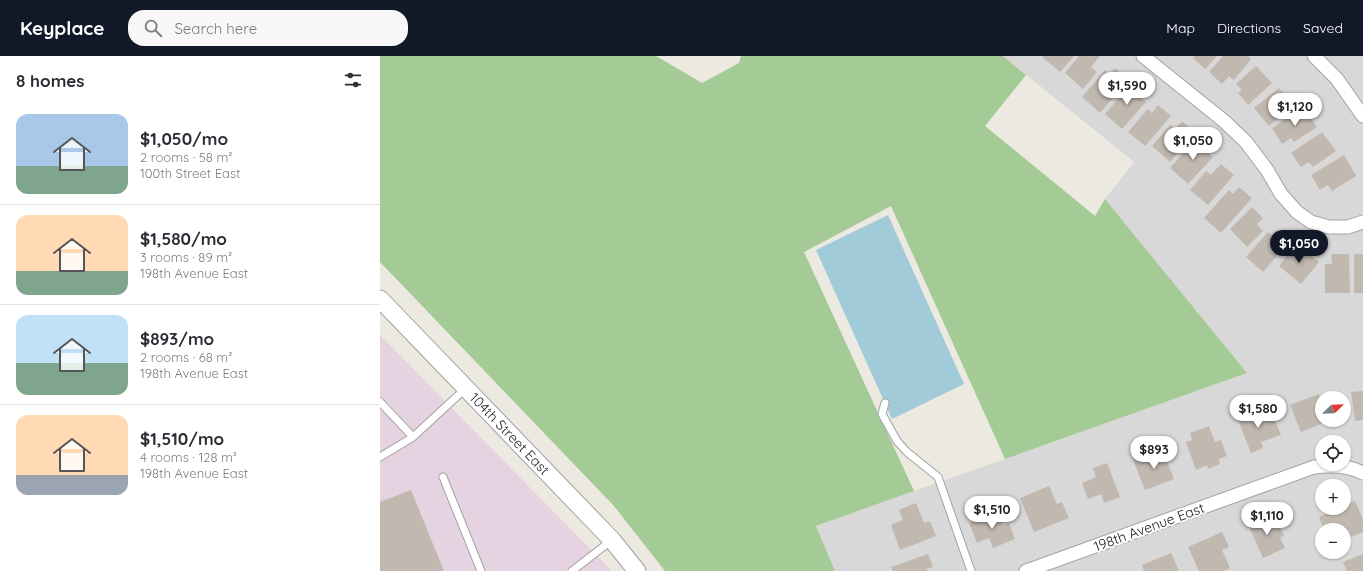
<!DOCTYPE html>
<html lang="en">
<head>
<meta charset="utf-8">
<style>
	:root { --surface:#fff; --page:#f7f7f7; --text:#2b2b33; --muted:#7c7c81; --line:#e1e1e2; --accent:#111827 }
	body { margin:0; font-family:Quicksand,sans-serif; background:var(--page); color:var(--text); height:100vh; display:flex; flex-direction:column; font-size:15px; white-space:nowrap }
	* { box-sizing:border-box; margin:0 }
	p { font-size:13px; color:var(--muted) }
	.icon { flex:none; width:22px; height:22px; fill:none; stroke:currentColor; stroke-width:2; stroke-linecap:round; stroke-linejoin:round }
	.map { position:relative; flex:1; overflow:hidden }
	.side { display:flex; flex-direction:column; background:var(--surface); width:380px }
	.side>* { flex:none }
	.needle { width:26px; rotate:67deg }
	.tools { position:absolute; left:935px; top:335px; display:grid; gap:8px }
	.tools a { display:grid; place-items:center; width:36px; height:36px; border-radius:50%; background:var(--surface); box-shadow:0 1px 3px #0004; font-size:20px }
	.price { position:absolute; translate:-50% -34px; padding:0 9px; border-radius:14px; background:#fff; color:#222; font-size:13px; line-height:26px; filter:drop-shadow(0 1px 2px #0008) }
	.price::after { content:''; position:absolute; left:50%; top:24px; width:12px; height:9px; margin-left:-6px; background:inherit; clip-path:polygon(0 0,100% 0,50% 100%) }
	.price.current { background:var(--accent); color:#fff }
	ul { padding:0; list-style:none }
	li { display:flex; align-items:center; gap:12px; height:100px; padding:0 16px }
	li+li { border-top:1px solid var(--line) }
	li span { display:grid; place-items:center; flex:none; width:112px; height:80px; border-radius:12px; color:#555 }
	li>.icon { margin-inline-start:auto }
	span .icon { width:48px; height:48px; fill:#fffc; stroke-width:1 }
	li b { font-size:17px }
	h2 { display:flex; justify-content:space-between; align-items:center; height:48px; padding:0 16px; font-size:17px }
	header { display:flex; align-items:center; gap:24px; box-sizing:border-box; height:56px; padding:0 20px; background:var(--accent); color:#fff }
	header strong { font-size:19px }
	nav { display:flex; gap:22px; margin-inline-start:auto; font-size:14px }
	.search { width:280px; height:36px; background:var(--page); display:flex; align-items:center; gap:10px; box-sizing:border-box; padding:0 14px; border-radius:16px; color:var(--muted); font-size:15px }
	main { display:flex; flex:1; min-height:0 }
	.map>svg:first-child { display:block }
</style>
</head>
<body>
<header>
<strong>Keyplace</strong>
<div class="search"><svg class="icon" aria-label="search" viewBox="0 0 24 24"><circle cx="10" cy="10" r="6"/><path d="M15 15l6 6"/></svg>Search here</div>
<nav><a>Map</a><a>Directions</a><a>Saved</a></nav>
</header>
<main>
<section class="side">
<h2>8 homes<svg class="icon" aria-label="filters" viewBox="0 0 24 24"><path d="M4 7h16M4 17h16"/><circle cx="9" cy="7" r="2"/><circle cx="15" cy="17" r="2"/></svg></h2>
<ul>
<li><span style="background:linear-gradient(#a9c7e8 65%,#7fa58c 0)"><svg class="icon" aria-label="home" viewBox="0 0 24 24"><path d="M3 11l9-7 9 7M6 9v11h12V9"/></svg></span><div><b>$1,050/mo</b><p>2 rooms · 58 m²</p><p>100th Street East</p></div></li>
<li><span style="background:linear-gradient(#ffd9b3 70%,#7fa58c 0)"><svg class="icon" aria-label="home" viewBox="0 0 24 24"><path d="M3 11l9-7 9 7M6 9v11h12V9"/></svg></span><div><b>$1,580/mo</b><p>3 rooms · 89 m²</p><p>198th Avenue East</p></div></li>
<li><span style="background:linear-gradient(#bfe0f5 60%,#7fa58c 0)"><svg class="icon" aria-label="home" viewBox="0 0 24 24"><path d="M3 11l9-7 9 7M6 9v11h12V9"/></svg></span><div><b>$893/mo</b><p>2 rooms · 68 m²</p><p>198th Avenue East</p></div></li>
<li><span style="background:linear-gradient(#ffd9b3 75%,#9aa5b1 0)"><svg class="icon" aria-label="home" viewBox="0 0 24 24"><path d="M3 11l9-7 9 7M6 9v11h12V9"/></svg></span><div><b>$1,510/mo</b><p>4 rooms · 128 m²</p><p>198th Avenue East</p></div></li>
</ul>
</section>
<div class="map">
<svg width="983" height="515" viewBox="0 0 983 515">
	<rect width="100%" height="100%" fill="#ece9e1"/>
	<!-- residential -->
	<path fill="#d9d8d8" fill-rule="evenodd" d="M623,0H983V515H455L436,470L867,317L725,143L754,106ZM942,342H964V364H942ZM942,386H964V408H942ZM942,430H964V452H942ZM942,474H964V496H942Z"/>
	<!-- industrial -->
	<path fill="#e5d3e1" d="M0,279L232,515H0Z"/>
	<!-- forest -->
	<path fill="#a4cb96" d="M0,0H276L322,27L359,7L361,0H623L646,19L605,70L715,160L725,143L867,317L625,403L511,150L424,196L534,435L436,470L455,515H285L234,450L0,206Z"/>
	<!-- water -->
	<path fill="#a2cbd9" d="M508,159L584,328L512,363L436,194Z"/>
	<!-- building -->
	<path fill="#c1b8b0" d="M663,0H694L680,16L662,1Z
		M699,0H720L711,11L717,16L703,33L685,17Z
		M815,0H837L825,13L813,2Z
		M843,0H868L871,3L854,24L849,20L842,28L829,16Z
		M876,10L892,27L868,49L858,37L862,34L856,28Z
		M735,12L748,24L720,57L702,41L725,14L730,18Z
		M753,26L764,36L760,41L766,46L742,73L725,58Z
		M899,32L914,50L889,70L874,52Z
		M778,49L791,60L765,90L748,76L768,53L772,57Z
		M924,51L937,71L914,86L911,82L902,88L892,72Z
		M802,65L815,77L790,106L772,90L790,69L795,73Z
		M942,76L956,95L933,111L929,106L921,111L911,97Z
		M819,80L831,91L826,95L833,101L808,128L790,112Z
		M964,99L976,120L952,135L948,129L940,134L931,119Z
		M841,108L854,119L828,149L810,134L826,115L831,119Z
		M859,131L872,142L841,177L824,162L849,134L853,138Z
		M872,151L883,162L877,168L883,175L867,191L850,173Z
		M896,174L909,186L883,216L866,201L888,176L892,179Z
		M916,188L939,206L921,228L899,210Z
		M951,198H969L970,237H945V208H952Z
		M974,198H983V237H974Z
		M983,335V364L975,365L971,336Z
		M939,338L942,346V364H951L921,376L910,349Z
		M879,352L885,365L894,362L901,379L881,386L883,392L871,397L857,361Z
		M829,370L835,386L841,384L847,400L839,403L840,408L828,413L827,409L816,414L806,386L812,384L810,377Z
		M782,393L794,423L765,434L753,404Z
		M727,407L740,441L724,447L721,438L708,443L702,427L716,421L713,412Z
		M669,430L677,448L682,446L689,462L654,476L640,442Z
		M31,434L64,515H0V446Z
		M975,445L983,463V476L964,484V474H944L939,461L960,452H964V450Z
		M536,447L544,467L550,465L556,480L520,494L511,469L523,464L519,454Z
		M618,456L623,470L629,467L635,483L613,492L609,482L597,487L589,467Z
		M879,461L882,468L896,462L904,480L900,481L905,492L883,502L867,466Z
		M842,476L849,491L842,494L850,512L844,515H819L808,491Z
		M791,497L799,515H764L762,509Z
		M548,498L553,511L546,513L547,515H512L511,511Z
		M983,498V515H967L963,506Z"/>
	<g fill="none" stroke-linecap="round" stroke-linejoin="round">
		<!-- service casing -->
		<g stroke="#a2a2a2" stroke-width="9">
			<path id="service" d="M0,346L33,381
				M505,347L502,358L517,385L527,396L558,421L591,515
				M0,401L33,381L86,332
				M63,421L101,515
				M192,515L232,484"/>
		</g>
		<!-- minor casing -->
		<g stroke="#a2a2a2" stroke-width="15">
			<path id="minor" d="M763,0L844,65L866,86L887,114L901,138L917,156L931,166L949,171H968L983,166
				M934,0L957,23L983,60
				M646,515L934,411C951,409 966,409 983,417"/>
		</g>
		<!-- tertiary casing -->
		<g stroke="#a2a2a2" stroke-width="19">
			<g id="tertiary">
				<path id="s1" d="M0,243L232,484L257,515"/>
			</g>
		</g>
		<!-- service -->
		<use href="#service" stroke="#fff" stroke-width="7"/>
		<!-- minor -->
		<use href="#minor" stroke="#fff" stroke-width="13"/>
		<!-- tertiary -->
		<use href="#tertiary" stroke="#fff" stroke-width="17"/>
	</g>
	<g text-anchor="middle" stroke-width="4" stroke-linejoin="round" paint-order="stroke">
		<!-- street labels -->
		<g font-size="14" fill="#1b1b1b" stroke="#fff">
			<text dy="5" stroke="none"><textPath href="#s1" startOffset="187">104th Street East</textPath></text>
			<text transform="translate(769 471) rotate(-20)" y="5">198th Avenue East</text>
		</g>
	</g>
</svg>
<div class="tools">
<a><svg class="needle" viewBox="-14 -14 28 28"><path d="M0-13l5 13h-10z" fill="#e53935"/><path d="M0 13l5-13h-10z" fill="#7c7c81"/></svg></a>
<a><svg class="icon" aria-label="locate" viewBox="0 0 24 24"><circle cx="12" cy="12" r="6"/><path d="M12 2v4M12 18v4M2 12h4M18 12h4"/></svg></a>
<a>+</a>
<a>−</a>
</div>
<b class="price" style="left:747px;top:50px">$1,590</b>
<b class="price" style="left:915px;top:71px">$1,120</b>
<b class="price" style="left:813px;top:105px">$1,050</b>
<b class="price current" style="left:919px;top:208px">$1,050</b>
<b class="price" style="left:878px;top:373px">$1,580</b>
<b class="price" style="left:774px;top:414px">$893</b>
<b class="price" style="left:612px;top:474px">$1,510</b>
<b class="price" style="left:887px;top:480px">$1,110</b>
</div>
</main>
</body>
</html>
